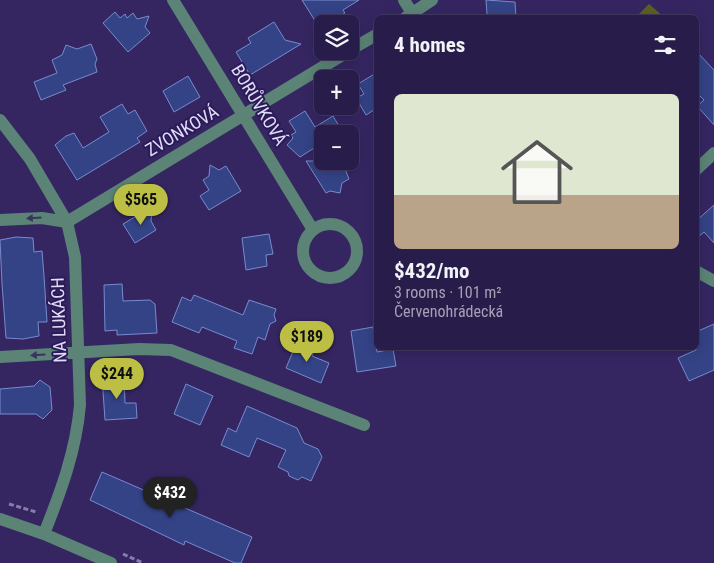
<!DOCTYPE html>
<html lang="en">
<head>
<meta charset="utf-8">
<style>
	:root { --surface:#281c4a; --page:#302551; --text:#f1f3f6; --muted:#a5a1b5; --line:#443a62; --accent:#bcbf44 }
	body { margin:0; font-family:"Roboto Condensed",sans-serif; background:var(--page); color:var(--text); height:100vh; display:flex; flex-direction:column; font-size:19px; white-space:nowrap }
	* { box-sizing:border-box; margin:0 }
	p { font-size:16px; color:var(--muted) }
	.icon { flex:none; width:28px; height:28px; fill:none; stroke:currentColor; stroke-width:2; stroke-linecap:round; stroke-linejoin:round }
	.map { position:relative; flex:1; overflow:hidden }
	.sheet { position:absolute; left:374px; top:15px; width:325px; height:335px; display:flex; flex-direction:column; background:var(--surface); border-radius:8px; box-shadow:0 2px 12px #0003,0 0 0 1px var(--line) }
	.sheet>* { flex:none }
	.tools { position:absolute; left:314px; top:15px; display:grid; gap:10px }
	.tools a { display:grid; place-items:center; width:45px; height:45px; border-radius:8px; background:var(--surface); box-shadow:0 2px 12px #0003,0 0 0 1px var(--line); font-size:25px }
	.price { position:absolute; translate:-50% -42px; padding:0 11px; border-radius:18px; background:var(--accent); color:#111; font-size:16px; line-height:32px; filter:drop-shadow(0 1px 2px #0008) }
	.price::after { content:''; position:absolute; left:50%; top:30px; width:15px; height:11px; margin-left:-8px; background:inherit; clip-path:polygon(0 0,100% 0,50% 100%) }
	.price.active { background:#222; color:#fff }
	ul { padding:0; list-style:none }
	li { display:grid; align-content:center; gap:10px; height:265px; padding:0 20px }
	li span { display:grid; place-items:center; height:155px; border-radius:8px; color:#555 }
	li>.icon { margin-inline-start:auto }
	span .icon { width:90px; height:90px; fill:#fffc; stroke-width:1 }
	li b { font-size:21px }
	h2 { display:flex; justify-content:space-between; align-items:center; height:60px; padding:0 20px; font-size:21px }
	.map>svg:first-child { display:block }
</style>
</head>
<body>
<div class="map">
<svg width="714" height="563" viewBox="0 0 714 563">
	<rect width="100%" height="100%" fill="#352662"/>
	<!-- pitch -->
	<path fill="#5e601f" d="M649,4L664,17H636Z"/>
	<!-- building -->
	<path fill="#344386" stroke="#788bce" d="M302,0H359L343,10L345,13L335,19L338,24H317Z
		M486,0L515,2L516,18H491L487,14Z
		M115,12L120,18L125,14L127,18L133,13L137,19L149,16L145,27L150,33L128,52L103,23Z
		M274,22L285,40L301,44L250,75L236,52L251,43L248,38Z
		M91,44L97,59L95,64L97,72L63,85L66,90L41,100L34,82L57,73L52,60L62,55L66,45L77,49Z
		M696,51L714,70V125L697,106L704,100L696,92Z
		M376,73V114L374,110L366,115L356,98L364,94L358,84Z
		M188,76L200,97L174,112L163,91Z
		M122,104L128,114L135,110L147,131L137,138L140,142L77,180L55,145L66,136L74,133L83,148L109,132L100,117Z
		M305,111L315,127L333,116L342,131L338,134H322V143L300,157L287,145L293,138L291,135L296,132L289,121Z
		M306,161H342L349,179L342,183L340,193L330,191L326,193Z
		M210,165L219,170L226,166L241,191L209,210L200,196L209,190L203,180L209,176Z
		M714,205V243L704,232L696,239V221Z
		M153,206L151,221L156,230L135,243L123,224Z
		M269,234L273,254L266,255L267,266L246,270L242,238Z
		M16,237L33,238L34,252L42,251L44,276L47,322H38L39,336L23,339L6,338L2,284L0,240Z
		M122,284L123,301L150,300L155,304L157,333L117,335V330L105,331L104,285Z
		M194,295L243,315L249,300L276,309L274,315L276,321L270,324L265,340L258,337L252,354L234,348L237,341L202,327L199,333L172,322L182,297L191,301Z
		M714,324V370L689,381L678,358L696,350V332Z
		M373,327L377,352L393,349L396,366L357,372L351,331Z
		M297,342L315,349L312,356L329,363L321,383L286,368Z
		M124,375L125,403H136L137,418L105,420L102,377Z
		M40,380L50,387L52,410L43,419L36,414H0V389L34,386Z
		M186,384L213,396L200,425L174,414Z
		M247,406L297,428L304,443L318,449L322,457L311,481L302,477L298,480L289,476L288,472L278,467L286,450L257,438L249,457L221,445L228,428L236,432Z
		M102,472L252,537L241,563H235L185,541L184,545L90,500Z"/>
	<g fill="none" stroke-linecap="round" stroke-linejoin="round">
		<!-- path -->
		<path stroke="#877dab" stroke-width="3" stroke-dasharray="5 2.5" stroke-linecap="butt" d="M9,504L36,512
			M123,554L143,563"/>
		<!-- minor -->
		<path stroke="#5b8476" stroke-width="12" d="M173,0L313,230
			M404,0L415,18
			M405,18L432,0
			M350,50L376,35
			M0,120L30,159L67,222L75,257L80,405C76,451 61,491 44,534
			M696,170L714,153
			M0,220L42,218L67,222L349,51
			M303 251a27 27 0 1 1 54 0a27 27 0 1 1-54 0Z
			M696,271L714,281
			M0,357L139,349L171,350L364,425
			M0,519L44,534L111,563"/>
	</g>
	<!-- one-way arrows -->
	<defs><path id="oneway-solid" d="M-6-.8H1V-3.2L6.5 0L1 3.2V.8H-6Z" transform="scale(1.25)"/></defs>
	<g fill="#37355f">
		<use href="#oneway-solid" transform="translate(34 218) rotate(177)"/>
		<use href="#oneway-solid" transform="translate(38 355) rotate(176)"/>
	</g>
	<g text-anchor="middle" stroke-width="4" stroke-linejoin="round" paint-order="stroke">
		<!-- street labels -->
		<g font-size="18" fill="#e0dcfa" stroke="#2b1b57">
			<text transform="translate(259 105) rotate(59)" y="6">BORŮVKOVÁ</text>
			<text transform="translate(182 131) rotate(-31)" y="6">ZVONKOVÁ</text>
			<text transform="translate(59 320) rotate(-92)" y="6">NA LUKÁCH</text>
		</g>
	</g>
</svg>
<div class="tools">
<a><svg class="icon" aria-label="layers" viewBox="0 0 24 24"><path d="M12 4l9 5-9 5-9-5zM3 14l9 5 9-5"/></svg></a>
<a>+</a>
<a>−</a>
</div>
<b class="price" style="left:141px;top:226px">$565</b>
<b class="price" style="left:307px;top:363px">$189</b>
<b class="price" style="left:117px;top:400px">$244</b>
<b class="price active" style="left:170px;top:519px">$432</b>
<section class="sheet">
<h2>4 homes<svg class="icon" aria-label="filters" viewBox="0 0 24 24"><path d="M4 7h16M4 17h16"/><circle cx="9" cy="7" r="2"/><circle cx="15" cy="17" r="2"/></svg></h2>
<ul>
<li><span style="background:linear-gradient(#dfe7d0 65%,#b9a48a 0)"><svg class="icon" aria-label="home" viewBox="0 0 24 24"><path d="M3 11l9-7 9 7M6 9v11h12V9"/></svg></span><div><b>$432/mo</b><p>3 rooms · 101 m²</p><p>Červenohrádecká</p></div></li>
</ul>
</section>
</div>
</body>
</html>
